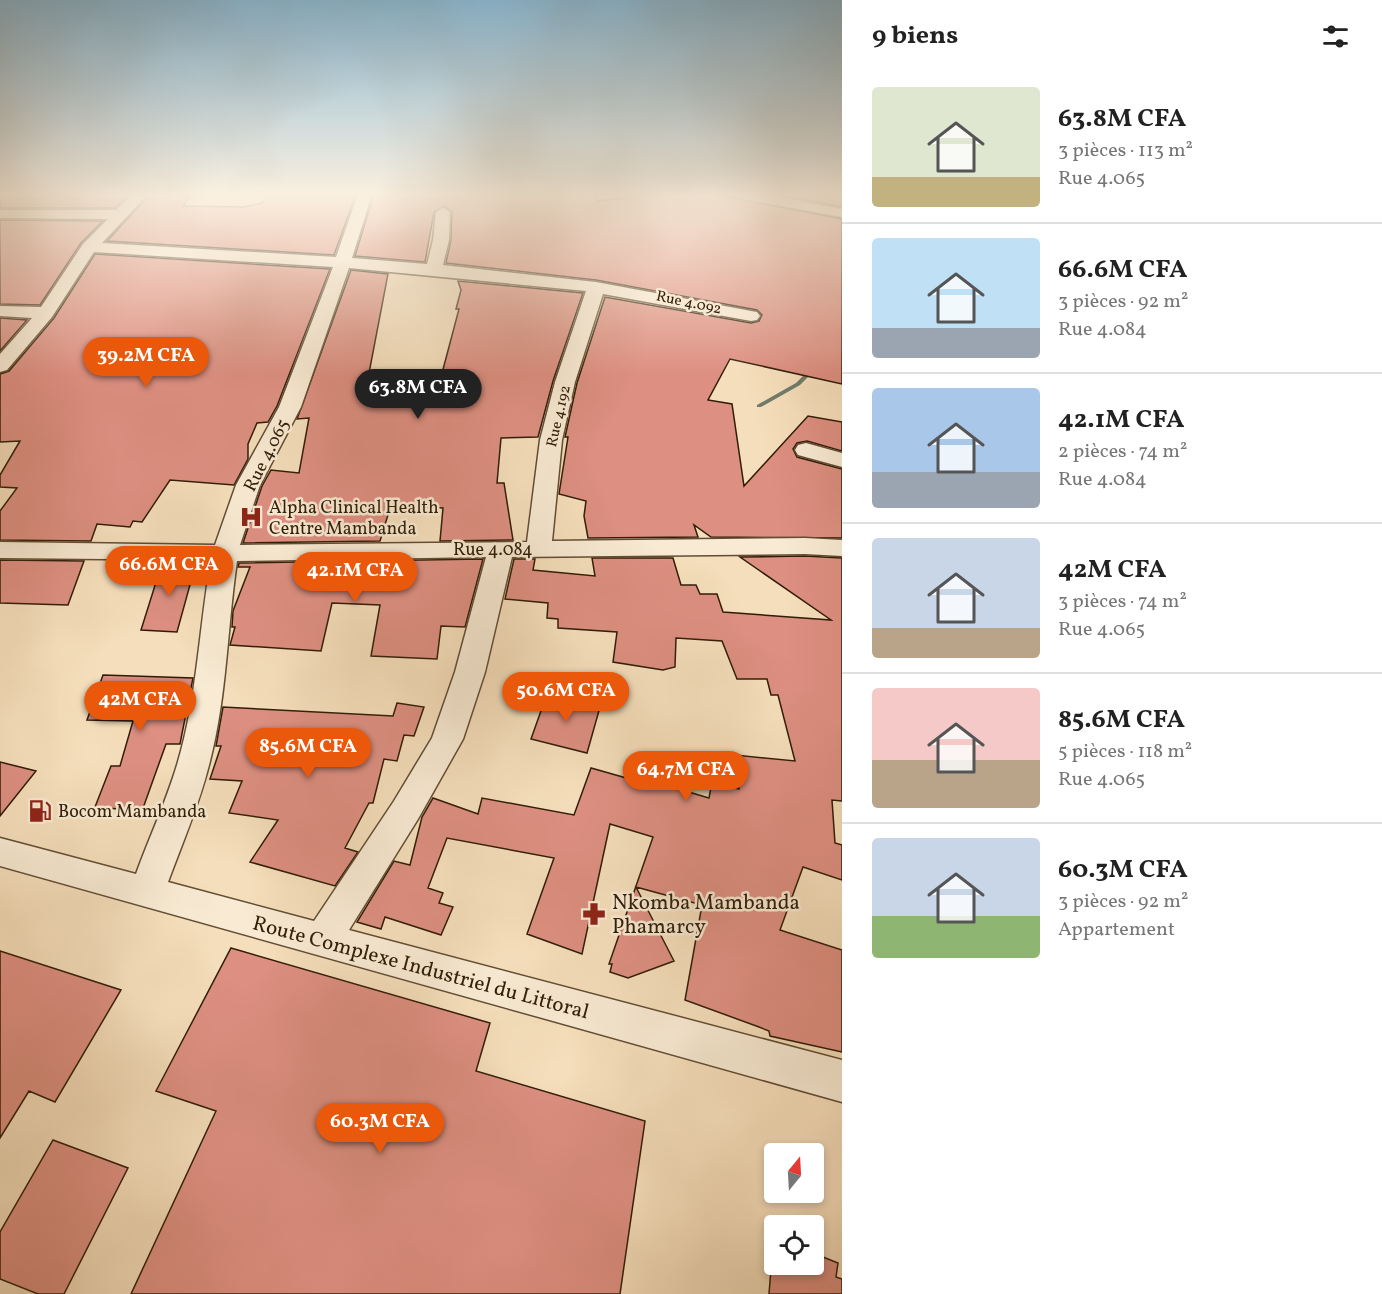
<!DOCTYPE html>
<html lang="fr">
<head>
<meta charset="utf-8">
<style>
	:root { --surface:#fff; --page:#f6f6f6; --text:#222; --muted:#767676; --line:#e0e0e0; --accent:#ea580c }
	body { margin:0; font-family:Vollkorn,serif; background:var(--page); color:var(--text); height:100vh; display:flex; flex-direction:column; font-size:22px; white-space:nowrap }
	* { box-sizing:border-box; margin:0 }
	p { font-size:20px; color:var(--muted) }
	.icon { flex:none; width:33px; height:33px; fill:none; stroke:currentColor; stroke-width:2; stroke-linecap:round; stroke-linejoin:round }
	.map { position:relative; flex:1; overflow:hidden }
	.drawer { display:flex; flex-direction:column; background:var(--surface); width:540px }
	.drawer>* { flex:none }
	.needle { width:39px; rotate:18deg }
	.buttons { position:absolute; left:764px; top:1143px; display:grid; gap:12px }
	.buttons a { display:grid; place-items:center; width:60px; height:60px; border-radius:6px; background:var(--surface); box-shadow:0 3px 9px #0003; font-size:30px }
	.price { position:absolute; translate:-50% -51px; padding:0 14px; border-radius:21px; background:var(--accent); color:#fff; font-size:20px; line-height:39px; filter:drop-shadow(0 2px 3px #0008) }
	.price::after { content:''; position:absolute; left:50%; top:36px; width:18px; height:14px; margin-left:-9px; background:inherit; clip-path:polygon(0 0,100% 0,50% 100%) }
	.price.active { background:#222; color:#fff }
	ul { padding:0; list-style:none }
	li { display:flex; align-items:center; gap:18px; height:150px; padding:0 30px }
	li+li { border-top:2px solid var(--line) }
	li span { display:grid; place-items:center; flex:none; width:168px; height:120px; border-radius:6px; color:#555 }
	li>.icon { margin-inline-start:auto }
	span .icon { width:72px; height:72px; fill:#fffc; stroke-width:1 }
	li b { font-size:26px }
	h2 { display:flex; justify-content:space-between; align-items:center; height:72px; padding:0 30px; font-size:26px }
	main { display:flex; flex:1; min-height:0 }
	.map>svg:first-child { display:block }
</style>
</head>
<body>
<main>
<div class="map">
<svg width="842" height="1294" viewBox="0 0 842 1294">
	<rect width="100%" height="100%" fill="#f5debb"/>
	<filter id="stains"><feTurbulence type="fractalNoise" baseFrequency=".00333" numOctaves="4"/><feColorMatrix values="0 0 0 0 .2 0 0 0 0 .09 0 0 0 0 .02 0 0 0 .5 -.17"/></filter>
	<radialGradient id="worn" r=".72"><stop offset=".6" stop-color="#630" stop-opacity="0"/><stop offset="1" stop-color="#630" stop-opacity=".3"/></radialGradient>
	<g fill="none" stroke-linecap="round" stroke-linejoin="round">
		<!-- stream -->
		<path fill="#717c6c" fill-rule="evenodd" d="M146,194H150V195L148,196Z
			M812,367L817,368L800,385L761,407H757V405L796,383Z"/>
	</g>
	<!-- building -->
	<path fill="#dd8f81" stroke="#311d07" stroke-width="1.5" d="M0,194H130L115,208H0Z
		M150,194H188L185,197L189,198L183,206L244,207L262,203L267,195L356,194L334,255L107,241Z
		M374,194H596L597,201L649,195L713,194L842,219V384L730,359L708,400L732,404L744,486L808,416L842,422V451L807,441L797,443L793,449L797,457L842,469V538L711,537L694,525L698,537L588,538L584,516L586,501L559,494L568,437H565L577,383L605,297L751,323L759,321L762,315L757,310L596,280L446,263L451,240L452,212L444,206L434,212L425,262L355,256Z
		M775,194L842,195V207Z
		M0,220L103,221L81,243L40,305L0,304Z
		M95,254L330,269L277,406L268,422L257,423L248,444V459L234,485L170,480L142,522L133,521L130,527L97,524L91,541L0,540V511L17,488L0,487V475L20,441L0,442V374L9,371L54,318Z
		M351,270L388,274L369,373L441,377L459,309H456L461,290L458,281L583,293L553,381L538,437L501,438L497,483H504L513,540L440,541L443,508L391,505L380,541L243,543L262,486L271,470L299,473L309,418L297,419Z
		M0,318L27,320L0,351Z
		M805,556L842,558V801L832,800L835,843L842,845V880L803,867L780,930L842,950V1052L770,1036L769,1031L759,1027L685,1000L702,905L636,887L674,961L628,978L610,972L612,964H609L653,837L610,824L582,954L527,934L554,858L447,838L428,888L443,893L439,903L453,907L441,935L385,917L381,929L357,922L394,861L410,865L422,817L433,798L478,814L482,798L574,815L591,768L644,783L645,779L709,798L712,782L739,789L735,755L795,761L778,695H771L767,679H737L722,641L676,638L675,667L663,670L613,662L617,632L558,628V619L547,618L548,603L505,599L514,559H535L533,570L595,576L592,558H673L681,585H696L700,594H717L723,612L831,620L740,557Z
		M483,559L465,627L441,626L437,659L371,656L380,605L332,603L321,651L230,645L235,627H232L233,611L250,567H238L239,563Z
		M0,560L84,561L68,605L0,603Z
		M162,563H196L177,632L141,630Z
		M103,675L193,678L180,744H166L142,811L95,807L111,766H120L133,721L87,720Z
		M547,694L600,707L587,753L531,739Z
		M397,703L424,707L414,736L404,735L397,761L384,759L373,803H369L345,848L358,852L335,886L250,862L278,820L229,813L242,781L210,779L221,746H216L223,707L393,716Z
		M0,762L36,771L0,816Z
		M231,948L490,1023L476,1071L645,1121L620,1294H131L216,1111L156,1091Z
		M0,951L121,990L55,1102L29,1091L0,1138Z
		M53,1140L128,1168L64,1294H38L0,1279V1232Z
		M813,1253L838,1263L836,1277L842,1279V1294H769L772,1256L774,1264H797L813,1270Z"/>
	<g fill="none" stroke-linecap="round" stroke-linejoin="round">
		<!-- minor casing -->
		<g stroke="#624d34" stroke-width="3">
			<path id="minor" d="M133,194H148L102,243L336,257L358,194H372L352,258L427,264L433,240L436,212L443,208L450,212L449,240L443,265L596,282L757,312L760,316L757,320L751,321L603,294L575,382L562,440L552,541L805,538L842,540V556L805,554L512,557L485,672L463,739L418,819L349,930L842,1060V1102L0,866V838L136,874C149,838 166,802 177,765C197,699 199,629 211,560L0,558V542L215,545L236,485L279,407L333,267L94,252L52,317L7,370L0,372V354L32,318L0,316V306L41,307L83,244L108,219L0,218V210H116ZM349,268L586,291L555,382L540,440L527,542L240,545L260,485L301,407ZM486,557L455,672L432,738L394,801L314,921L168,882C182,844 199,805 209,765C227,698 227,629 237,561Z
				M730,194H762L842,209V217L737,198Z
				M806,443L842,453V467L798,455L795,450L798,445Z"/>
		</g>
		<!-- minor -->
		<use href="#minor" fill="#f8ead3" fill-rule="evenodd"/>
	</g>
	<!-- sky -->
	<linearGradient id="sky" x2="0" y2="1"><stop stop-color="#89b7d2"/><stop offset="0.52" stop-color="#faf0e0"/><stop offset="1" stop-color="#faf0e0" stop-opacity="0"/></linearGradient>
	<rect width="842" height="375" fill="url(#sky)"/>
	<!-- icons -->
	<defs>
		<g id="hospital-bare" transform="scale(1.8)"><path d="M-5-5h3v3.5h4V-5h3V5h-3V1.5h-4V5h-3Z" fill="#8f2418" stroke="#f8ead3" stroke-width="2.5" paint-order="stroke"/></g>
		<g id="fuel-bare" transform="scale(1.8)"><path d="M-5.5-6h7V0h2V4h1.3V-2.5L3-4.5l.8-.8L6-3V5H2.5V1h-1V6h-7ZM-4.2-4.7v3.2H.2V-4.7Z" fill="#8f2418" stroke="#f8ead3" stroke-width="2.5" paint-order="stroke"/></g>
		<g id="pharmacy-bare" transform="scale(1.8)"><path d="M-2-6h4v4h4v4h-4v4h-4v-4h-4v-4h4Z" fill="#8f2418" stroke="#f8ead3" stroke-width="2.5" paint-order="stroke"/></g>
	</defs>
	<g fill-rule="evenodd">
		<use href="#hospital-bare" x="251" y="517"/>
		<use href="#fuel-bare" x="40" y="811"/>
		<use href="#pharmacy-bare" x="594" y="914"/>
	</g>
	<g text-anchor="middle" stroke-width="5" stroke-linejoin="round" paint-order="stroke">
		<!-- far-street labels -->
		<g font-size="15" fill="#311d07" stroke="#f8ead3">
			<text transform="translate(689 302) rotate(12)" y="5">Rue 4.092</text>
			<text transform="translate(558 416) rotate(-77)" y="5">Rue 4.192</text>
		</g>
		<!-- street labels -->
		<g font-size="18" fill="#311d07" stroke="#f8ead3">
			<text transform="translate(266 455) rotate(-63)" y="6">Rue 4.065</text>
			<text x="493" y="555">Rue 4.084</text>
		</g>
		<!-- poi labels -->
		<g font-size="18" fill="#311d07" stroke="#f8ead3" text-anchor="start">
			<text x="269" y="513">Alpha Clinical Health<tspan x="269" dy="21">Centre Mambanda</tspan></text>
			<text x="58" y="817">Bocom Mambanda</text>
		</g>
		<!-- near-poi labels -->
		<g font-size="21" fill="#311d07" stroke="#f8ead3" text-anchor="start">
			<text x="612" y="909">Nkomba Mambanda<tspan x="612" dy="24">Phamarcy</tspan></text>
		</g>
		<!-- near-street labels -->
		<g font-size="21" fill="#311d07" stroke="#f8ead3">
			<text transform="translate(421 967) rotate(15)" y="7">Route Complexe Industriel du Littoral</text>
		</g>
	</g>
	<rect width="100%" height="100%" filter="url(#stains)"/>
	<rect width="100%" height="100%" fill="url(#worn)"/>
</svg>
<div class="buttons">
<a><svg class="needle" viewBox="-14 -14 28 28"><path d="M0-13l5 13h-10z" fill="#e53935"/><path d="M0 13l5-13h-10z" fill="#767676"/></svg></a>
<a><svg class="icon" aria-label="locate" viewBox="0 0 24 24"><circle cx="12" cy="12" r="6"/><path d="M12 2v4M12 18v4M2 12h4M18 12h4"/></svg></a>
</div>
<b class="price" style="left:146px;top:388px">39.2M CFA</b>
<b class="price active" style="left:418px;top:420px">63.8M CFA</b>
<b class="price" style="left:169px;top:597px">66.6M CFA</b>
<b class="price" style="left:355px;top:603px">42.1M CFA</b>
<b class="price" style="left:566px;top:723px">50.6M CFA</b>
<b class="price" style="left:140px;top:732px">42M CFA</b>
<b class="price" style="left:308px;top:779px">85.6M CFA</b>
<b class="price" style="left:686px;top:802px">64.7M CFA</b>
<b class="price" style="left:380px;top:1154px">60.3M CFA</b>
</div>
<section class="drawer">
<h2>9 biens<svg class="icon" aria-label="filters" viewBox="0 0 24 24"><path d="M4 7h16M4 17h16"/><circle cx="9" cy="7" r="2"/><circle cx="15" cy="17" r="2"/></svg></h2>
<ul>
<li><span style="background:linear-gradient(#dfe7d0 75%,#c2b280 0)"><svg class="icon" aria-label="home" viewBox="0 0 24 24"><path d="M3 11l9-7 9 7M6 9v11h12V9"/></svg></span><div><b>63.8M CFA</b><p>3 pièces · 113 m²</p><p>Rue 4.065</p></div></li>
<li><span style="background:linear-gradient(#bfe0f5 75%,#9aa5b1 0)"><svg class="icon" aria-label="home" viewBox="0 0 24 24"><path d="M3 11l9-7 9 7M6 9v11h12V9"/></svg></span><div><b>66.6M CFA</b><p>3 pièces · 92 m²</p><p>Rue 4.084</p></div></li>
<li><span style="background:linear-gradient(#a9c7e8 70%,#9aa5b1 0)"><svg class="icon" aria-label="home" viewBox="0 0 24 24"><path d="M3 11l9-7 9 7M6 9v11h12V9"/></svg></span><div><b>42.1M CFA</b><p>2 pièces · 74 m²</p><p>Rue 4.084</p></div></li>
<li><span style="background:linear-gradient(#c9d6e8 75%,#b9a48a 0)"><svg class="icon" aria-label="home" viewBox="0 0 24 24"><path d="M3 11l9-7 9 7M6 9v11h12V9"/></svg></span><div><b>42M CFA</b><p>3 pièces · 74 m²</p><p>Rue 4.065</p></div></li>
<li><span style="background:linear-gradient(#f6c9c9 60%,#b9a48a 0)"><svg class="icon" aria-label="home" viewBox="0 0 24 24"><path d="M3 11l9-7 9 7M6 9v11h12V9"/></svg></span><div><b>85.6M CFA</b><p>5 pièces · 118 m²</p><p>Rue 4.065</p></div></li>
<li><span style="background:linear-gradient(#c9d6e8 65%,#8fb573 0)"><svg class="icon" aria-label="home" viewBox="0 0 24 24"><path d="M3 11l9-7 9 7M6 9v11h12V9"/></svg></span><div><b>60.3M CFA</b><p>3 pièces · 92 m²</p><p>Appartement</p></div></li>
</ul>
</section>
</main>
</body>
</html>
